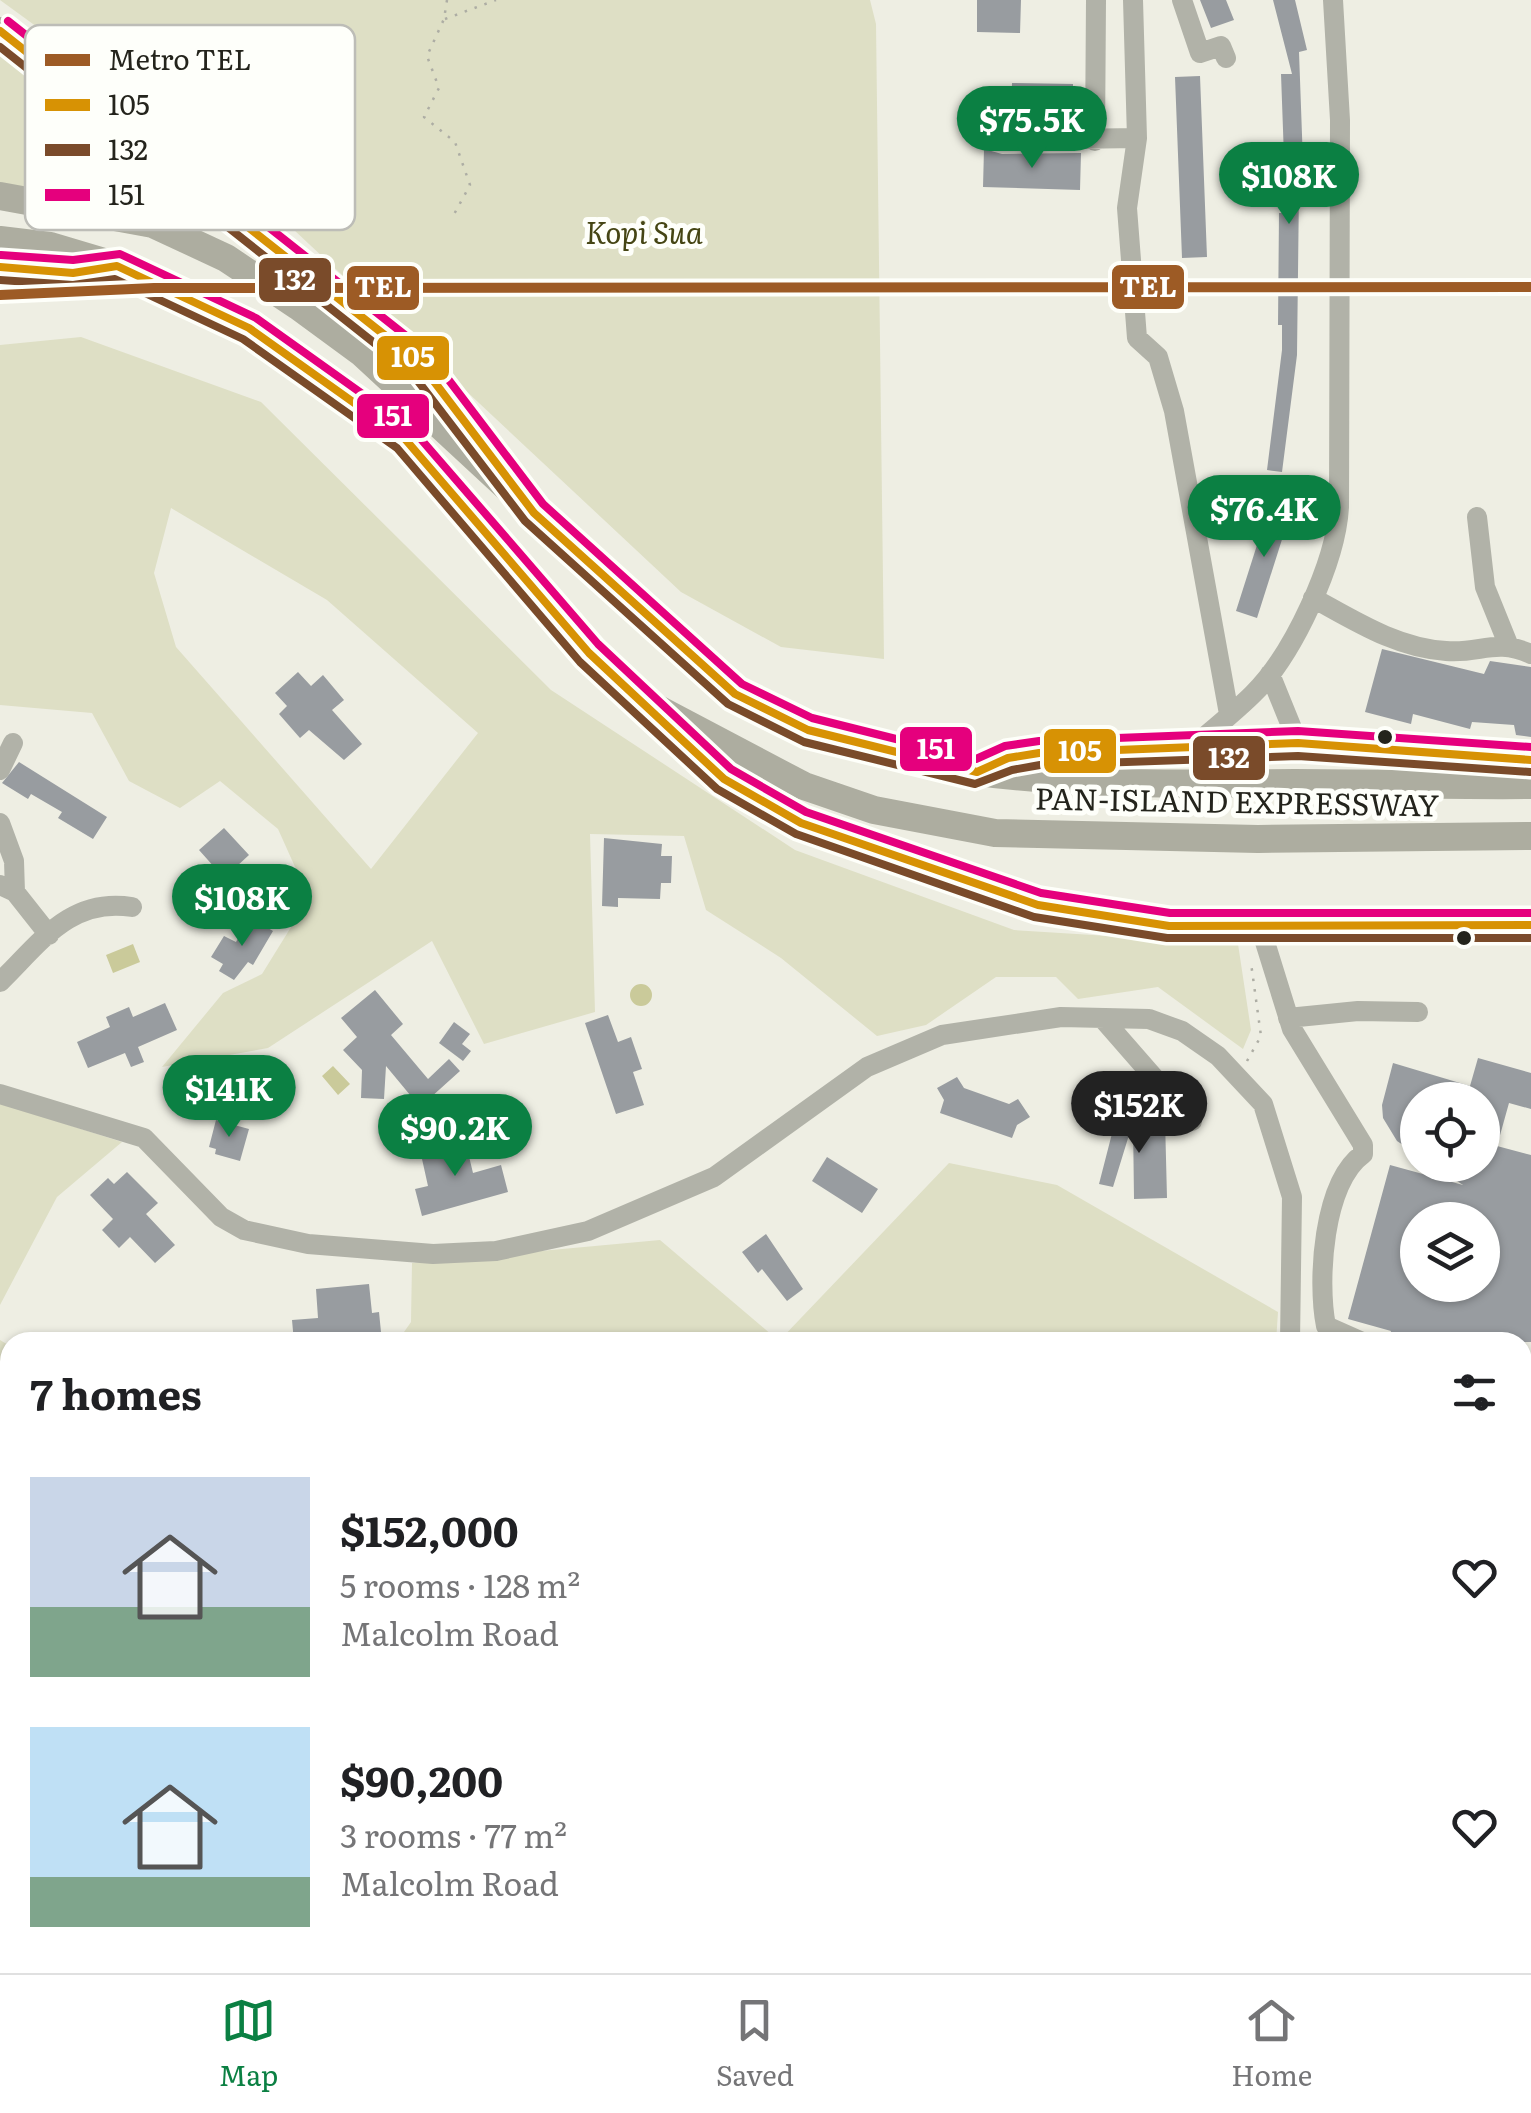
<!DOCTYPE html>
<html lang="en">
<head>
<meta charset="utf-8">
<style>
	:root { --surface:#fff; --page:#f6f6f6; --text:#202124; --muted:#757577; --line:#e0e0e0; --accent:#0b8043 }
	body { margin:0; font-family:Literata,serif; background:var(--page); color:var(--text); height:100vh; display:flex; flex-direction:column; font-size:38px; white-space:nowrap }
	* { box-sizing:border-box; margin:0 }
	p { font-size:32px; color:var(--muted) }
	.icon { flex:none; width:55px; height:55px; fill:none; stroke:currentColor; stroke-width:2; stroke-linecap:round; stroke-linejoin:round }
	.map { position:relative; flex:1; overflow:hidden }
	.sheet { position:absolute; left:0px; top:1332px; width:1532px; height:642px; display:flex; flex-direction:column; background:var(--surface); border-radius:30px 30px 0 0; box-shadow:0 2px 8px #0004 }
	.sheet>* { flex:none }
	.buttons { position:absolute; left:1400px; top:1082px; display:grid; gap:20px }
	.buttons a { display:grid; place-items:center; width:100px; height:100px; border-radius:50%; background:var(--surface); box-shadow:0 2px 8px #0004; font-size:50px }
	.price { position:absolute; translate:-50% -85px; padding:0 22px; border-radius:35px; background:var(--accent); color:#fff; font-size:32px; line-height:65px; filter:drop-shadow(0 2px 5px #0008) }
	.price::after { content:''; position:absolute; left:50%; top:60px; width:30px; height:22px; margin-left:-15px; background:inherit; clip-path:polygon(0 0,100% 0,50% 100%) }
	.price.selected { background:#222; color:#fff }
	ul { padding:0; list-style:none }
	li { display:flex; align-items:center; gap:30px; height:250px; padding:0 30px }
	li span { display:grid; place-items:center; flex:none; width:280px; height:200px; border-radius:0px; color:#555 }
	li>.icon { margin-inline-start:auto }
	span .icon { width:120px; height:120px; fill:#fffc; stroke-width:1 }
	li b { font-size:42px }
	h2 { display:flex; justify-content:space-between; align-items:center; height:120px; padding:0 30px; font-size:42px }
	.dock { display:flex; justify-content:space-around; align-items:center; height:140px; border-top:2px solid var(--line); background:var(--surface); font-size:28px; color:var(--muted) }
	.dock a { display:grid; justify-items:center; gap:5px }
	.dock .selected { color:var(--accent) }
	.map>svg:first-child { display:block }
</style>
</head>
<body>
<div class="map">
<svg width="1531" height="1973" viewBox="0 0 1531 1973">
	<rect width="100%" height="100%" fill="#eeeee3"/>
	<!-- green -->
	<path fill="#dedfc5" fill-rule="evenodd" d="M0,0H870L876,24L884,659L781,647L681,592L217,158Z
		M0,50L236,235L154,209L0,186Z
		M81,337L261,402L551,690L795,850L1014,930L1238,944L1251,1030L1243,1049L1158,987L1078,999L1056,977H996L926,1025L877,1036L781,958L706,910L684,836L590,834L595,1012L484,1044L432,941L268,1048L162,1067L223,993L262,974L309,898L278,829L220,781L180,808L129,781L92,713L0,705V345ZM171,508L327,600L478,733L371,869L176,647L154,573Z
		M0,1103L122,1142L57,1197L0,1305Z
		M949,1163L1057,1185L1278,1312L1276,1342H397L411,1322L412,1263L660,1240L779,1341Z
		M0,1340L10,1346V1418L0,1413Z
		M0,1424L10,1428V1663H0Z
		M267,1965H411L405,1973H271Z
		M681,1965H865L860,1973H683Z"/>
	<!-- water -->
	<path fill="#caca9a" d="M133,944L140,962L113,973L106,955Z
		M630 995a11 11 0 1 1 22 0a11 11 0 1 1-22 0Z
		M333,1066L350,1084L338,1095L322,1076Z"/>
	<g fill="none" stroke-linecap="round" stroke-linejoin="round">
		<!-- stream -->
		<path stroke="#caca9a" stroke-width="5" d="M414,1973L419,1965"/>
	</g>
	<!-- building -->
	<path fill="#989ca0" fill-rule="evenodd" d="M977,0H1021L1020,33L977,32Z
		M1200,0H1226L1234,20L1211,28Z
		M1273,0H1295L1307,50L1299,52L1304,190H1299L1297,355L1282,472L1267,470L1282,350V325H1278L1279,213H1286L1281,74H1292Z
		M1200,76L1207,257L1182,258L1175,77Z
		M1012,83L1073,84V119L1011,117Z
		M984,149L1002,154L1081,153L1080,190L983,187Z
		M1271,501L1292,508L1257,618L1236,611Z
		M1382,649L1484,674L1490,661L1531,667V737L1516,735L1514,725L1472,722L1470,729L1413,714L1411,724L1365,712Z
		M298,672L311,686L323,675L344,700L332,710L362,744L344,760L309,730L300,738L279,714L287,706L275,693Z
		M19,762L107,817L93,839L58,818L62,812L31,794L28,799L2,783Z
		M224,828L249,855L224,878L199,850Z
		M604,838L662,844L661,856H672L671,883H661L660,899L618,898V907L602,906Z
		M250,917L273,931L253,965L248,962L234,980L219,971L223,964L211,957L224,936L236,942Z
		M375,990L403,1024L391,1035L428,1079L449,1059L460,1071L420,1107L386,1066L384,1099L361,1098L362,1070L343,1050L357,1037L341,1018Z
		M165,1003L177,1030L138,1047L144,1062L131,1067L125,1053L88,1068L77,1042L110,1027L106,1017L129,1007L133,1017Z
		M608,1015L618,1042L631,1037L642,1069L633,1072L644,1105L616,1114L585,1023Z
		M454,1022L470,1034L462,1044L471,1051L463,1061L439,1043Z
		M1478,1058L1531,1073V1109L1509,1103L1497,1146L1531,1155V1342H1388L1391,1331L1348,1319L1390,1165L1463,1185L1433,1165H1482V1100H1418V1155L1397,1141L1383,1118L1382,1105L1393,1063L1470,1086ZM1418,1220H1482V1285H1418Z
		M957,1077L964,1088L1009,1104L1018,1099L1030,1117L1017,1125L1012,1138L940,1113L944,1100L937,1088Z
		M1117,1114L1133,1120L1165,1119L1167,1198L1134,1199L1133,1122L1113,1187L1099,1184Z
		M216,1120L249,1129L240,1161L215,1154L216,1149L209,1147Z
		M465,1140L473,1173L501,1165L508,1192L422,1216L415,1189L428,1186L420,1150Z
		M827,1157L878,1189L862,1213L812,1181Z
		M127,1172L158,1203L146,1214L175,1245L155,1263L130,1237L119,1248L102,1230L113,1219L90,1195L108,1178L114,1184Z
		M766,1234L803,1289L787,1301L762,1269L758,1273L742,1252Z
		M369,1284L372,1313L379,1312L382,1342H294L292,1320L318,1318L316,1289Z"/>
	<g fill="none" stroke-linecap="round" stroke-linejoin="round">
		<!-- path -->
		<path stroke="#adada4" stroke-width="2.5" stroke-dasharray="2.5 8" stroke-linecap="butt" d="M447,0L444,19L427,56L439,88L424,117L455,142L470,185L452,218
			M445,19L496,0
			M1247,1061L1261,1036L1251,963"/>
		<!-- minor -->
		<path stroke="#b1b2a8" stroke-width="20" d="M1133,0L1137,138L1127,208L1137,338L1158,357L1174,411L1229,714
			M1182,0L1200,53L1221,46L1226,58
			M1002,140L1137,138
			M1095,141L1096,0
			M1477,517L1485,587L1508,644
			M1313,598C1355,621 1397,648 1446,651C1481,654 1495,638 1531,654
			M1270,674L1298,743
			M1195,745C1214,728 1235,712 1253,694C1293,655 1336,562 1339,507L1340,120L1333,0
			M0,770L13,743
			M0,823L14,861L15,892
			M0,885L15,892L49,935
			M1260,926L1292,1029L1363,1145V1154C1323,1182 1317,1281 1326,1326L1362,1342
			M0,982C40,943 70,897 132,907
			M1102,1018L1192,1121
			M1288,1018L1358,1011L1418,1012
			M0,1094L144,1138L221,1217L244,1230L308,1244L433,1254L496,1251L588,1231L714,1177L867,1067L942,1035L1061,1017L1149,1019L1182,1031L1218,1056L1263,1104L1292,1197L1290,1342
			M1522,1875L1531,1886
			M171,1965L173,1973
			M646,1965L656,1973
			M965,1965L966,1973
			M1052,1965L1054,1973
			M378,1973L384,1965
			M871,1973L876,1965"/>
		<!-- major -->
		<path stroke="#b2b2a7" stroke-width="25" d="M0,267L73,273L117,266
			M653,713L724,779L801,823L898,860L1038,905L1169,926L1531,925"/>
		<!-- highway -->
		<path stroke="#adada0" stroke-width="28" d="M0,31L420,363L488,452
			M0,196L153,224L226,258L298,306L362,353L696,662C859,794 1096,784 1295,783C1374,783 1452,786 1531,785
			M0,240L50,246L117,266L249,328L405,439L589,653L639,699L804,786L874,810L995,833L1258,839L1531,836
			M978,771L1008,758L1039,753L1298,743L1531,760"/>
		<!-- bus-1 casing -->
		<g stroke="#fefffa" stroke-width="15">
			<path id="bus-1" d="M0,31L420,363L534,513L735,694L808,730L977,772L1008,758L1039,753L1298,743L1531,760
				M0,267L73,273L117,266L249,328L405,439L589,653L724,779L801,823L1038,905L1169,926L1531,925"/>
		</g>
		<!-- bus-2 casing -->
		<g stroke="#fefffa" stroke-width="15">
			<path id="bus-2" d="M0,47L411,372L525,521L728,704L804,742L975,784L1012,770L1040,765L1298,756L1530,772
				M0,280L73,285L115,279L243,339L397,448L580,662L717,789L796,834L1034,917L1167,938H1531"/>
		</g>
		<!-- bus-3 casing -->
		<g stroke="#fefffa" stroke-width="15">
			<path id="bus-3" d="M8,21L429,354L543,504L742,684L812,718L976,759L1005,746L1039,741L1298,731L1531,747
				M1,255L73,260L120,254L256,318L413,430L598,644L731,769L806,812L1041,893L1170,913H1531"/>
		</g>
		<!-- bus-1 -->
		<use href="#bus-1" stroke="#d79204" stroke-width="8"/>
		<!-- bus-2 -->
		<use href="#bus-2" stroke="#7a4b2a" stroke-width="8"/>
		<!-- bus-3 -->
		<use href="#bus-3" stroke="#e5007d" stroke-width="8"/>
		<!-- metro-1 casing -->
		<g stroke="#fefffa" stroke-width="18">
			<path id="metro-1" d="M0,295L154,288L1531,287"/>
		</g>
		<!-- metro-1 -->
		<use href="#metro-1" stroke="#9d5b25" stroke-width="10"/>
	</g>
	<!-- markers -->
	<g fill="#24241c" stroke="#fefffa" stroke-width="4">
		<circle cx="1385" cy="737" r="9"/>
		<circle cx="1464" cy="938" r="9"/>
	</g>
	<g text-anchor="middle" stroke-width="10" stroke-linejoin="round" paint-order="stroke">
		<!-- park labels -->
		<g font-size="30" font-style="italic" fill="#454514" stroke="#fefffa">
			<text x="644" y="244">Kopi Sua</text>
		</g>
		<!-- street labels -->
		<g font-size="30" fill="#24241c" stroke="#fefffa">
			<text transform="translate(1237 803) rotate(1)" y="10">PAN-ISLAND EXPRESSWAY</text>
		</g>
	</g>
	<!-- legend -->
	<rect x="25" y="25" width="330" height="205" rx="15" fill="#fefffa" stroke="#bdbdb7" stroke-width="2.5"/>
	<rect x="45" y="54" width="45" height="12" fill="#9d5b25"/>
	<rect x="45" y="99" width="45" height="12" fill="#d79204"/>
	<rect x="45" y="144" width="45" height="12" fill="#7a4b2a"/>
	<rect x="45" y="189" width="45" height="12" fill="#e5007d"/>
	<g font-size="28" fill="#24241c">
		<text x="108" y="70">Metro TEL</text>
		<text x="108" y="115">105</text>
		<text x="108" y="160">132</text>
		<text x="108" y="205">151</text>
	</g>
	<g stroke="#fefffa" stroke-width="4">
		<rect x="257" y="256" width="76" height="48" rx="10" fill="#7a4b2a"/>
		<rect x="1110" y="263" width="76" height="48" rx="10" fill="#9d5b25"/>
		<rect x="345" y="264" width="76" height="48" rx="10" fill="#9d5b25"/>
		<rect x="375" y="334" width="76" height="48" rx="10" fill="#d79204"/>
		<rect x="355" y="392" width="76" height="48" rx="10" fill="#e5007d"/>
		<rect x="898" y="725" width="76" height="48" rx="10" fill="#e5007d"/>
		<rect x="1042" y="727" width="76" height="48" rx="10" fill="#d79204"/>
		<rect x="1191" y="734" width="76" height="48" rx="10" fill="#7a4b2a"/>
	</g>
	<g font-size="28" text-anchor="middle" font-weight="bold" fill="#fff">
		<text x="295" y="290">132</text>
		<text x="1148" y="297">TEL</text>
		<text x="383" y="297">TEL</text>
		<text x="413" y="367">105</text>
		<text x="393" y="426">151</text>
		<text x="936" y="759">151</text>
		<text x="1080" y="761">105</text>
		<text x="1229" y="768">132</text>
	</g>
</svg>
<div class="buttons">
<a><svg class="icon" aria-label="locate" viewBox="0 0 24 24"><circle cx="12" cy="12" r="6"/><path d="M12 2v4M12 18v4M2 12h4M18 12h4"/></svg></a>
<a><svg class="icon" aria-label="layers" viewBox="0 0 24 24"><path d="M12 4l9 5-9 5-9-5zM3 14l9 5 9-5"/></svg></a>
</div>
<b class="price" style="left:1032px;top:171px">$75.5K</b>
<b class="price" style="left:1289px;top:227px">$108K</b>
<b class="price" style="left:1264px;top:560px">$76.4K</b>
<b class="price" style="left:242px;top:949px">$108K</b>
<b class="price" style="left:229px;top:1140px">$141K</b>
<b class="price selected" style="left:1139px;top:1156px">$152K</b>
<b class="price" style="left:455px;top:1179px">$90.2K</b>
<section class="sheet">
<h2>7 homes<svg class="icon" aria-label="filters" viewBox="0 0 24 24"><path d="M4 7h16M4 17h16"/><circle cx="9" cy="7" r="2"/><circle cx="15" cy="17" r="2"/></svg></h2>
<ul>
<li><span style="background:linear-gradient(#c9d6e8 65%,#7fa58c 0)"><svg class="icon" aria-label="home" viewBox="0 0 24 24"><path d="M3 11l9-7 9 7M6 9v11h12V9"/></svg></span><div><b>$152,000</b><p>5 rooms · 128 m²</p><p>Malcolm Road</p></div><svg class="icon" aria-label="heart" viewBox="0 0 24 24"><path d="M12 20l-8-8c-3-5 5-10 8-4 3-6 11-1 8 4z"/></svg></li>
<li><span style="background:linear-gradient(#bfe0f5 75%,#7fa58c 0)"><svg class="icon" aria-label="home" viewBox="0 0 24 24"><path d="M3 11l9-7 9 7M6 9v11h12V9"/></svg></span><div><b>$90,200</b><p>3 rooms · 77 m²</p><p>Malcolm Road</p></div><svg class="icon" aria-label="heart" viewBox="0 0 24 24"><path d="M12 20l-8-8c-3-5 5-10 8-4 3-6 11-1 8 4z"/></svg></li>
</ul>
</section>
</div>
<nav class="dock">
<a class="selected"><svg class="icon" aria-label="map" viewBox="0 0 24 24"><path d="M3 6l6-2 6 2 6-2v14l-6 2-6-2-6 2zM9 4v14M15 6v14"/></svg>Map</a>
<a><svg class="icon" aria-label="saved" viewBox="0 0 24 24"><path d="M7 4h10v16l-5-4-5 4z"/></svg>Saved</a>
<a><svg class="icon" aria-label="home" viewBox="0 0 24 24"><path d="M3 11l9-7 9 7M6 9v11h12V9"/></svg>Home</a>
</nav>
</body>
</html>
